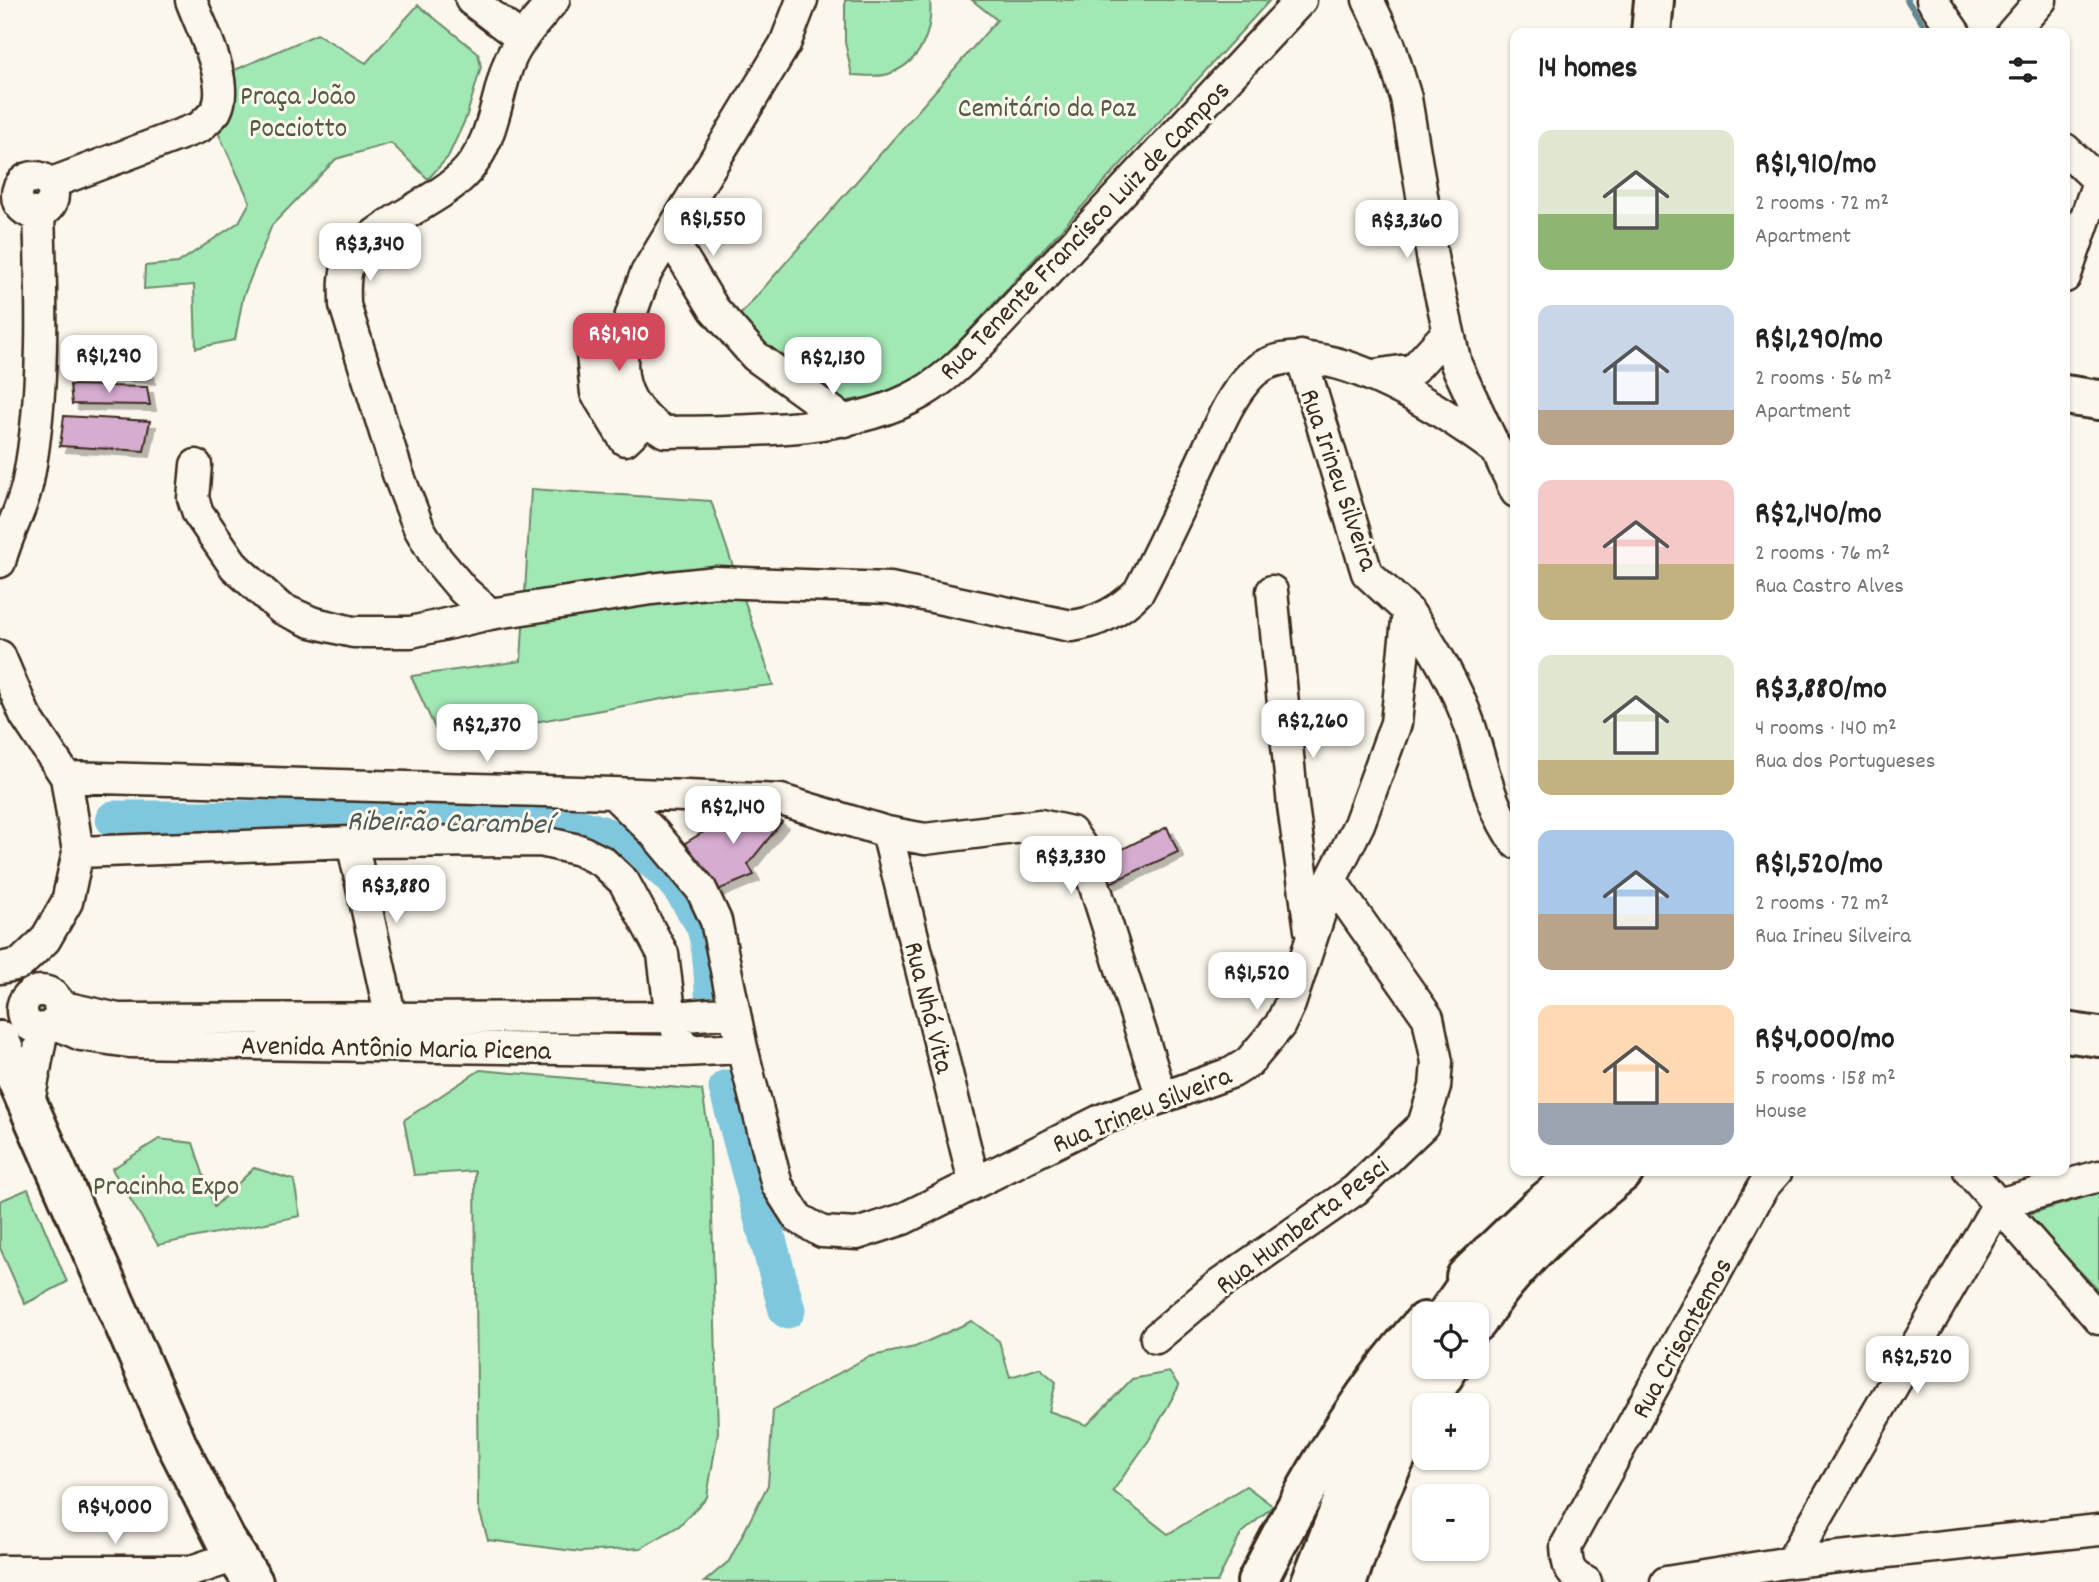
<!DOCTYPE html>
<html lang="en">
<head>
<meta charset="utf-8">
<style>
	:root { --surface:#fff; --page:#f2f2f2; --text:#222; --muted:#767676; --accent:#d1495b }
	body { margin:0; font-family:Dekko,sans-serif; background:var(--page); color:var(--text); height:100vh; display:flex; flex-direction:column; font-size:26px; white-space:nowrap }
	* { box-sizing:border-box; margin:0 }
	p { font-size:23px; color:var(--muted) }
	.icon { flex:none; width:38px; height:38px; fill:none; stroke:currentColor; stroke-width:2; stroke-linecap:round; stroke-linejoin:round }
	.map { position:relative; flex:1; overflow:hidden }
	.panel { position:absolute; left:1510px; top:28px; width:560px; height:1148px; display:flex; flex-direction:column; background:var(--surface); border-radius:14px; box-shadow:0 2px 5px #0004 }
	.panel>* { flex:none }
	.fabs { position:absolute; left:1412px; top:1302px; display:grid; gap:14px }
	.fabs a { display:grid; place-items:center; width:77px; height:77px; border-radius:14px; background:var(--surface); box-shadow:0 2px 5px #0004; font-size:35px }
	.price { position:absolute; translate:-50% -60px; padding:0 16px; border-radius:14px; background:#fff; color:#222; font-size:23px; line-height:46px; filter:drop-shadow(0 2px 4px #0008) }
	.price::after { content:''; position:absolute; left:50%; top:42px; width:21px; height:16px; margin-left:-10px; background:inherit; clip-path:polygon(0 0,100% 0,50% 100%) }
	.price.selected { background:var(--accent); color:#fff }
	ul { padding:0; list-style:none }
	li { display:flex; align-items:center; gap:21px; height:175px; padding:0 28px }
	li span { display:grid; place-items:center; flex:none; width:196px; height:140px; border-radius:14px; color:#555 }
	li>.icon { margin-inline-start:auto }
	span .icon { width:84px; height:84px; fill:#fffc; stroke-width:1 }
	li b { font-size:30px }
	h2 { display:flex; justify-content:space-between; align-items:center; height:84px; padding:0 28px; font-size:30px }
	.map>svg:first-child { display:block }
</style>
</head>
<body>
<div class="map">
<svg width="2099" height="1582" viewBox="0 0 2099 1582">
	<defs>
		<filter id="shadow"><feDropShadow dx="6" dy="6" stdDeviation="0" flood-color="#0004"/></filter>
	</defs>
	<rect width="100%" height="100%" fill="#fbf7ec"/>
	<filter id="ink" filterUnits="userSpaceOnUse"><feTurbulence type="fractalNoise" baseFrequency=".0143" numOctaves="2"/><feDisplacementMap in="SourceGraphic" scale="14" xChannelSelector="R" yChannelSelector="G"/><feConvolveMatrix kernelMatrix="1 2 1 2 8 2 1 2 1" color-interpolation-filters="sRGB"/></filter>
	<g filter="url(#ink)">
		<!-- green -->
		<path fill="#a1e8b5" stroke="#6e896a" stroke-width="2" d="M845,0H930C933,30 922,61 891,73C881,78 863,75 852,75L845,42Z
			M972,0H1270L917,388L842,402L734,322L997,20Z
			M418,5L478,53L481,67L466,118L448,157L428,179L391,143L336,159L272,225L243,297L235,340L196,348L194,285L144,289L145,266L178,263L239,222L250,202L216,128L232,110L235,70L317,34L366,63Z
			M531,489L711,501L773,685L690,694L440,739L411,676L521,661Z
			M40,995L49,997L56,1008L34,1023L27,1015L26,1006Z
			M480,1070L702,1090L710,1141L718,1432L707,1497L679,1526L641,1548L581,1552L488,1540L478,1506L475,1171L414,1175L404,1120Z
			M159,1139L193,1143L214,1207L254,1168L294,1180L300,1216L158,1245L112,1169Z
			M28,1189L67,1282L25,1304L0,1248V1201Z
			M2099,1193V1291L2026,1215Z
			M972,1321L999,1341L1010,1377L1040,1368L1056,1382L1049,1411L1087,1425L1132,1379L1169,1372L1179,1386L1149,1440L1113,1491L1168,1534L1246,1486L1273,1506L1241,1534L1217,1582H704L729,1561L768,1485L773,1410L868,1357L915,1347Z"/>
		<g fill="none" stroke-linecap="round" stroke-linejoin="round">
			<!-- stream -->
			<path stroke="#648892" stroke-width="6" d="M1907,0L1929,33"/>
			<!-- river -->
			<path stroke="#7fc7df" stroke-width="37" d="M114,819H527C592,826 657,844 691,904C696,913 704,922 706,932C713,955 712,983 714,1006
				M727,1088L787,1310"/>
		</g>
		<!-- building -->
		<path fill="#d7acd1" stroke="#3b2a1e" stroke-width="2" filter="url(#shadow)" d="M145,342L149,378L71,371L74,343Z
			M70,385L147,387L150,405L72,404Z
			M64,416L150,421L144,451L60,446Z
			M765,810L782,822L748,864L754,875L718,890L685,843L739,811Z
			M1167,827L1178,852L1110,883L1102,859Z"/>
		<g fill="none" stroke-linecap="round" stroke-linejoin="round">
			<!-- minor casing -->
			<g stroke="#3b2a1e" stroke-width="35">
				<path id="minor" d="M471,0L521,38
					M802,0L785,44L646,273C624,332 598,393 665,432C744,431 852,433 921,393C951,376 974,350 997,326L1301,0
					M1368,0L1390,46L1406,98L1433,262L1456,364L1516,492
					M1932,0L1955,33
					M2012,33L2041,0
					M2065,149L2098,180
					M17 195a18 18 0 1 1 36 0a18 18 0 1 1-36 0Z
					M49,184L200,127C205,122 212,116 216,111C231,83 201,28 191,0
					M669,235L714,309L755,356L845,421
					M2065,277L2099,179
					M591,345L596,393L625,440L645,421
					M1374,375L1414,369L1447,333
					M196,465L193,498L198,513L235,567L280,608L311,622L353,632H411L490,614L651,589L716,582L890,588L1071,626C1097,623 1121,610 1139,591C1162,547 1183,502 1204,457C1218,428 1229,397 1252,374C1309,320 1448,414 1496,450
					M0,562C7,534 23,508 28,481C45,394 42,301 39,213
					M1272,591L1293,806L1310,930
					M1408,611C1434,647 1454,681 1469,723C1483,764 1489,807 1516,843
					M490,614L463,590L437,559L419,528L398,474L345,305C345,291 343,277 349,263C367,227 432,205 462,176C492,148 495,102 508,65C518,39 537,20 554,0
					M0,656L25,715L66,777L78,852L67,902L45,940L20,964L0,968
					M66,777L613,793L654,833L701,889L716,921L742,1048L777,1185L798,1218L822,1232L857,1234L903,1219L1103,1119L1233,1072L1249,1062L1280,1025L1290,1004L1331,880L1359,824L1396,723L1408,611L1367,573L1301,356
					M613,793L781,800L887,832L925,839L1040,825L1071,832L1083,849L1162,1098
					M887,832L974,1182
					M352,842L391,1019
					M78,852L352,842L540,841L579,850L603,862L624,882L663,954L669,1003L683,1051
					M22 1010a19 19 0 1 1 38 0a19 19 0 1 1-38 0Z
					M59,1006L118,1019L674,1017L734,1012
					M54,1023L81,1035L129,1042L683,1051L742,1048
					M29,1102L43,1028
					M1969,1171L2099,1319
					M1156,1338L1216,1287L1355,1190L1423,1125L1435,1087L1437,1062L1428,1018L1331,880
					M1791,1562L1998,1204L2099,1176
					M0,1571H191L236,1556
					M1586,1582C1568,1574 1567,1565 1566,1546L1763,1187L1777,1171
					M1666,1582L1791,1562L2099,1530"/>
			</g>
			<!-- major casing -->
			<g stroke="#3b2a1e" stroke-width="44">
				<path id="major" d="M1651,33L1654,0
					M2065,395L2099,400
					M2065,1032L2099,1037
					M0,1041L178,1447L225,1539L253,1582
					M1466,1277L1539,1207L1583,1171
					M1477,1322C1514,1262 1570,1215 1624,1171
					M1425,1405L1449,1367
					M1257,1582C1303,1491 1355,1398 1424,1322
					M1347,1582C1367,1520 1390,1461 1424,1406"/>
			</g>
			<!-- highway casing -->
			<g stroke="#3b2a1e" stroke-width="44">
				<path id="highway" d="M1447,1314L1489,1254
					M1311,1582L1371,1431L1424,1348"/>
			</g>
			<!-- minor -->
			<use href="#minor" stroke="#fbf7ec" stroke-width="30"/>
			<!-- major -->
			<use href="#major" stroke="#fbf7ec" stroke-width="38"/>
			<!-- highway -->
			<use href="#highway" stroke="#fbf7ec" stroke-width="38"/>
		</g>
	</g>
	<g text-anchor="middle" stroke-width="6" stroke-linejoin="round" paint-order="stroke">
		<!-- park labels -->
		<g font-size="28" fill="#545a44" stroke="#fbf7ec">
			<text x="298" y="104">Praça João<tspan x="298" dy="32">Pocciotto</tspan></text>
			<text x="1047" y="116">Cemitário da Paz</text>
			<text x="166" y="1194">Pracinha Expo</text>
		</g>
		<!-- street labels -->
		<g font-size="28" fill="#3b2a1e" stroke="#fbf7ec">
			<text transform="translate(1083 229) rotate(-46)" y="10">Rua Tenente Francisco Luiz de Campos</text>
			<text transform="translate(1341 479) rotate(71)" y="10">Rua Irineu Silveira</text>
			<text transform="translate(931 1007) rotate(76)" y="10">Rua Nhá Vita</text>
			<text transform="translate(396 1046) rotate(1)" y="10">Avenida Antônio Maria Picena</text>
			<text transform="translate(1141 1108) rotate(-22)" y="10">Rua Irineu Silveira</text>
			<text transform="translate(1301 1224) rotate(-37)" y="10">Rua Humberta Pesci</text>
			<text transform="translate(1680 1337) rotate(-61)" y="10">Rua Crisantemos</text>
		</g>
		<!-- water labels -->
		<g font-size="30" font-style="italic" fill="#4f5958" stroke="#fbf7ec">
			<text transform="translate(449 821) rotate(1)" y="10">Ribeirão Carambeí</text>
		</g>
	</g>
</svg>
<div class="fabs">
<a><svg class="icon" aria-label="locate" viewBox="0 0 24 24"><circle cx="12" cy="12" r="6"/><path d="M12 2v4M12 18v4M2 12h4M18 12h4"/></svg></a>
<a>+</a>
<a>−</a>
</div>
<b class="price" style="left:713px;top:258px">R$1,550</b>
<b class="price" style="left:1407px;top:260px">R$3,360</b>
<b class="price" style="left:370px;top:283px">R$3,340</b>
<b class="price selected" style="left:619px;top:373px">R$1,910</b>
<b class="price" style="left:109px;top:395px">R$1,290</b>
<b class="price" style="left:833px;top:397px">R$2,130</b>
<b class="price" style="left:1313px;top:760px">R$2,260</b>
<b class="price" style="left:487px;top:764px">R$2,370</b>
<b class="price" style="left:733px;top:846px">R$2,140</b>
<b class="price" style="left:1071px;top:896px">R$3,330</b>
<b class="price" style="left:396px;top:925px">R$3,880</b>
<b class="price" style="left:1257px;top:1012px">R$1,520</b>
<b class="price" style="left:1917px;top:1396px">R$2,520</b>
<b class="price" style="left:115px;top:1546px">R$4,000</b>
<section class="panel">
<h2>14 homes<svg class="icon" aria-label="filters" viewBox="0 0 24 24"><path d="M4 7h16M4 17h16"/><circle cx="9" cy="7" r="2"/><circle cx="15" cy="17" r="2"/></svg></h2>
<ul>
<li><span style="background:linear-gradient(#dfe7d0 60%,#8fb573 0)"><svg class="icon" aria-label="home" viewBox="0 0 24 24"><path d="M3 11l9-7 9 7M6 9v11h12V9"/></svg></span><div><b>R$1,910/mo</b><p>2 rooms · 72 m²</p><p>Apartment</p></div></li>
<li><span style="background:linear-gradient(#c9d6e8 75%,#b9a48a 0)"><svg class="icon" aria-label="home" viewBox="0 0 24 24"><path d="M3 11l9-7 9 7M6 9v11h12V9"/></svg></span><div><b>R$1,290/mo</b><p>2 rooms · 56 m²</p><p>Apartment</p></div></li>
<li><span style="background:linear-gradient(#f6c9c9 60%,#c2b280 0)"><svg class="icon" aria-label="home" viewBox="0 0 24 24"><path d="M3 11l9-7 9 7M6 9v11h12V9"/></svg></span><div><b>R$2,140/mo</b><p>2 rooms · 76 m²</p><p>Rua Castro Alves</p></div></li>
<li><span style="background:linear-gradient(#dfe7d0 75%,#c2b280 0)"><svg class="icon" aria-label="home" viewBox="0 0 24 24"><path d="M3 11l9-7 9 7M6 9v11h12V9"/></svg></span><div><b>R$3,880/mo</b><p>4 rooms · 140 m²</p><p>Rua dos Portugueses</p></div></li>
<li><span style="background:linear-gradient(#a9c7e8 60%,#b9a48a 0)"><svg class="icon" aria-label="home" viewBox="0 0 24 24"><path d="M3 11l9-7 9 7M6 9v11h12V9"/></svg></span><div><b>R$1,520/mo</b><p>2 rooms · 72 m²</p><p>Rua Irineu Silveira</p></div></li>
<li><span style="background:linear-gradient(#ffd9b3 70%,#9aa5b1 0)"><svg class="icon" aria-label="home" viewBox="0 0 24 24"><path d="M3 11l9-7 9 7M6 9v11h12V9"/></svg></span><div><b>R$4,000/mo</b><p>5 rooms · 158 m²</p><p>House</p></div></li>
</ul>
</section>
</div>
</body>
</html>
